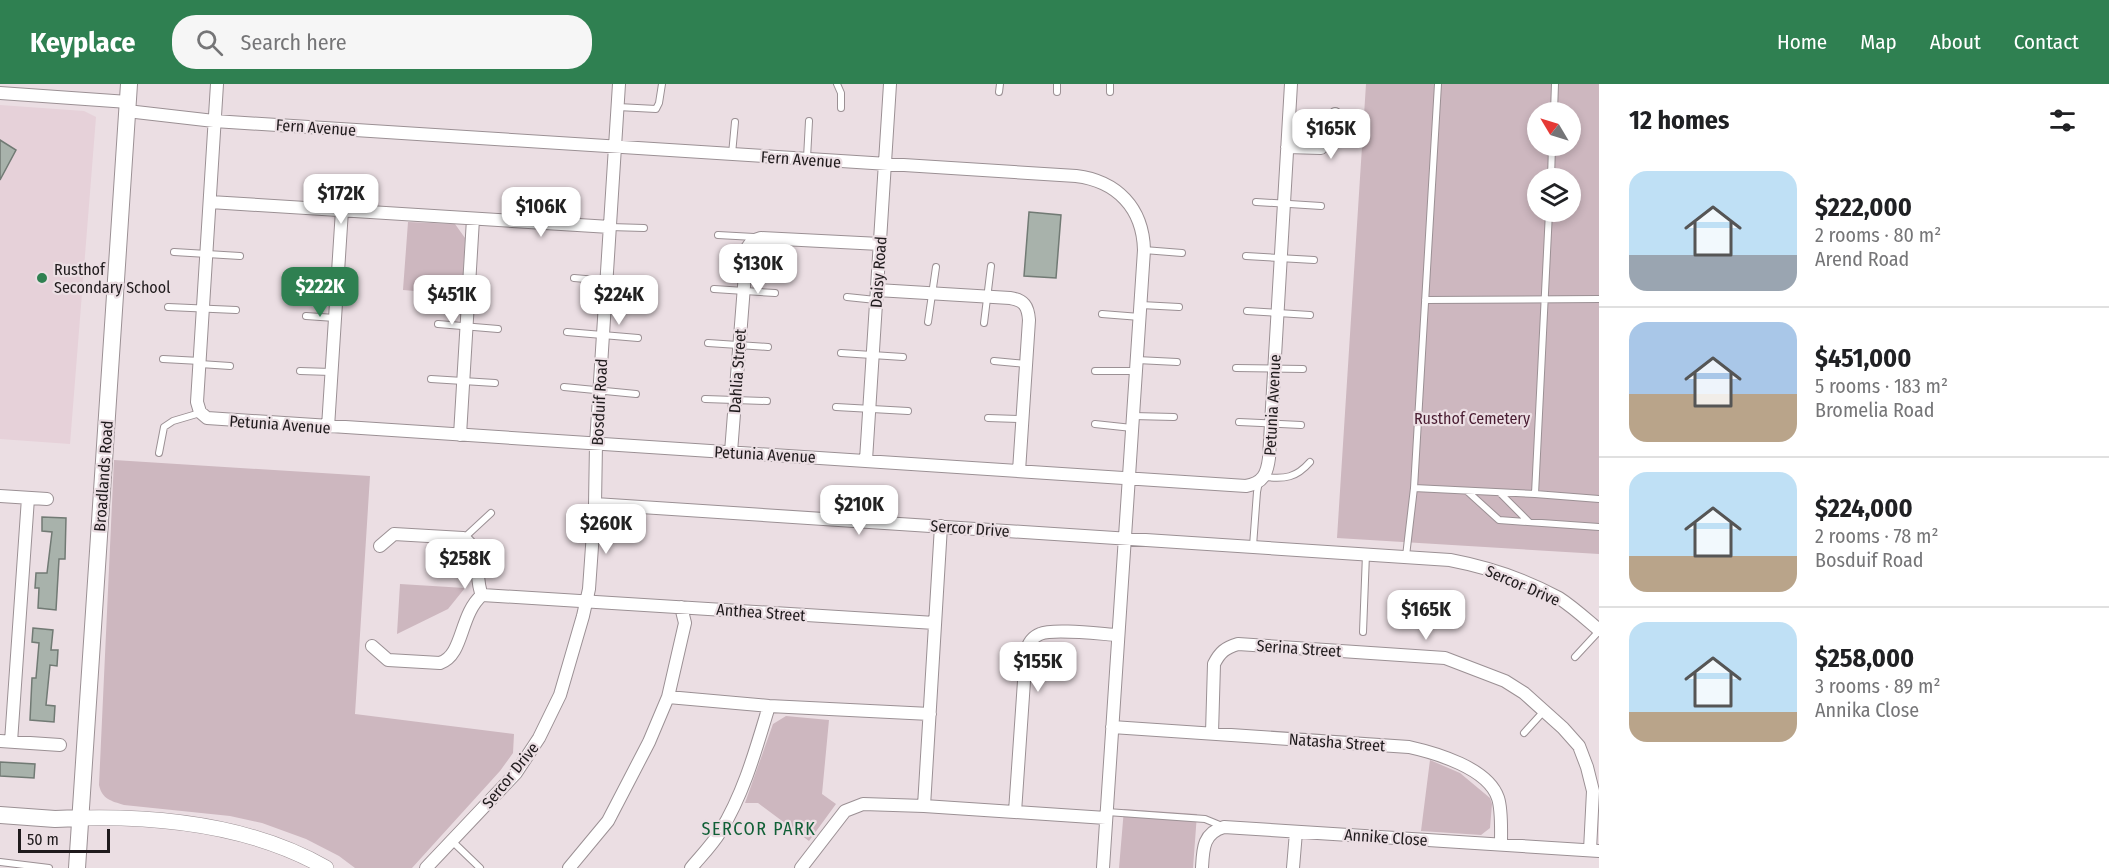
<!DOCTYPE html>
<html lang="en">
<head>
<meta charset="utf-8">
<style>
	:root { --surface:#fff; --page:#f6f6f6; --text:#202124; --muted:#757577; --line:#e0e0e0; --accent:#2f8051 }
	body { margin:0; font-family:"Fira Sans Condensed",sans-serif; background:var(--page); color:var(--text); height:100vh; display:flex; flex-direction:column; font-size:22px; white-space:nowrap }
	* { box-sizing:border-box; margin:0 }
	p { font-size:20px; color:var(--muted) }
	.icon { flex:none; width:33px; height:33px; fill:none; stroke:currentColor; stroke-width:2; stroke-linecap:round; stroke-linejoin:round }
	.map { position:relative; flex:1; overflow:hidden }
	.details { display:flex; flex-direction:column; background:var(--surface); width:510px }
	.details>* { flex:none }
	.needle { width:39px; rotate:308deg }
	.controls { position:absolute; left:1527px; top:18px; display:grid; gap:12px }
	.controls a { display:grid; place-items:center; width:54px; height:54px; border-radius:50%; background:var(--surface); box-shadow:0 3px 9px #0003; font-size:30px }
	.scale { position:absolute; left:18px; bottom:15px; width:92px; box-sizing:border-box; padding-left:6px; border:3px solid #1f1a1c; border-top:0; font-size:16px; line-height:21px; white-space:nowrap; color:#1f1a1c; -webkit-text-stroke:4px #ebdee3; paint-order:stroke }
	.price { position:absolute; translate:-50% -51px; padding:0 14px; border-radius:12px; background:#fff; color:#222; font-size:20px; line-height:39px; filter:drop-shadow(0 2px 3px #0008) }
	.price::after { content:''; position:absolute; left:50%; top:36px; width:18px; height:14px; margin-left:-9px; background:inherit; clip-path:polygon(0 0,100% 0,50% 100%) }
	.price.selected { background:var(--accent); color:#fff }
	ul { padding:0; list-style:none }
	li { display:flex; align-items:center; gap:18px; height:150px; padding:0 30px }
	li+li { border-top:2px solid var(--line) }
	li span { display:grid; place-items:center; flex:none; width:168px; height:120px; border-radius:18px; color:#555 }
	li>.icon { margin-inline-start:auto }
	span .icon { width:72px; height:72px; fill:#fffc; stroke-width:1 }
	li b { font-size:26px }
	h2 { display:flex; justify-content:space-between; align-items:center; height:72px; padding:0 30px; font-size:26px }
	header { display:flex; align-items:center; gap:36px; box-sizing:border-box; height:84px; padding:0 30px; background:var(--accent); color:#fff }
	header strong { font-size:28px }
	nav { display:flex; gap:33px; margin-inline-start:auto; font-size:21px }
	.search { width:420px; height:54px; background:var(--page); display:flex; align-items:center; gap:15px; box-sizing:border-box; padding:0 21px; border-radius:24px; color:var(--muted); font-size:22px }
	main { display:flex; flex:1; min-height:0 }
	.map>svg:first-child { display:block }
</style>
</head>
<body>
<header>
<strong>Keyplace</strong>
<div class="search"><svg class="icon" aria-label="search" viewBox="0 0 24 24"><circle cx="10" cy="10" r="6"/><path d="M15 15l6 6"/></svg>Search here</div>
<nav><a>Home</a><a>Map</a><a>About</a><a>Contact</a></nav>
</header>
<main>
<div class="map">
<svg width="1599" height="784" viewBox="0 0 1599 784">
	<rect width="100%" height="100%" fill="#ebdee3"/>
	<!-- built -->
	<path fill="#e6d1d9" d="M0,21L84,27L96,33L70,360L0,355Z"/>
	<!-- green -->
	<path fill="#cdb7bf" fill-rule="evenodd" d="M1366,0H1599V470L1337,454ZM1538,28H1570V62H1538ZM1538,94H1570V128H1538Z
		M408,138L455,140L465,154L462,211L403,206Z
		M114,376L370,392L355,630L514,650L513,669L500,687L412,784H355L339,772L306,755L262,739L230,732L124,721C111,717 102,715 99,701Z
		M400,500L465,504L448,525L397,550Z
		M786,632L829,636L822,710L836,720L809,757L758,719H745L773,640Z
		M1430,676L1460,689L1490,714L1492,720L1490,744L1481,751L1421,747Z
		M1124,725L1197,730L1193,784H1119Z"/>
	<!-- building -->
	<path fill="#a8b2ab" stroke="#717a74" stroke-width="1.5" d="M0,56L16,66L0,96Z
		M1029,128L1061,131L1056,194L1024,192Z
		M42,433L66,434L65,475H59L56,526L38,524L39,504H35L36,489H47L52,448L42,447Z
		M33,544L53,546L51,566H58L57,582L50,581L46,621L55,622L54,638L30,636L32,594H36L39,559L32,558Z
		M0,678L35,680L34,694L0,692Z"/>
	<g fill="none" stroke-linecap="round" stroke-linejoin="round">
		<!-- service casing -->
		<g stroke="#9b9094" stroke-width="8">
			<path id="service" d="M837,0L841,9V24
				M1110,0V8
				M999,8L1000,0
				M1057,8V0
				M618,23L656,25L659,19L662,0
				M1554,28L1555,0
				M732,70L735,38
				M807,74L809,37
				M1551,94L1552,62
				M1256,118L1321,122
				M610,143L644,144
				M718,151L754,153
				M1144,166L1182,169
				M174,168L240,172
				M1246,172L1314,176
				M574,194L643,200
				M714,205L775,209
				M847,213L876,216
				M1425,216L1599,215
				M1141,221L1179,223
				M168,223L236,226
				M1247,227L1310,231
				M1102,230L1140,233
				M306,232L335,234
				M928,238L936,183
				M984,239L991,182
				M438,240L498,245
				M567,248L638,254
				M708,259L768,263
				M841,269L903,273
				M163,275L200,277
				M1137,276L1177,278
				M994,277L1026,280
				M200,280L230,282
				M1236,284L1303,285
				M300,287L331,288
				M1095,287H1136
				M431,295L495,299
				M564,303L636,310
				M705,315L767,317
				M836,323L908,327
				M1133,332L1174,333
				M988,334L1022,335
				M1239,338L1301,341
				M1095,340L1132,344
				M159,369L164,343L173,337L200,329
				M1265,393C1285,395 1296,394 1310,378
				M1414,404L1438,0
				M1467,407L1499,436L1599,443
				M1500,409L1529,438
				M1535,410L1599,415
				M464,454L491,429
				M1253,462L1257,408L1259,398
				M1406,472L1414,404L1535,410L1549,128
				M1363,548L1366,470
				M1575,573L1599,547
				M1524,649L1544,627
				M1107,728L1205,735L1222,742
				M452,757L480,784
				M0,778L49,784"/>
		</g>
		<!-- minor casing -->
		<g stroke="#9b9094" stroke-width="14">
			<path id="minor" d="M217,0L197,318L200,328L207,334L1246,402C1263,399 1267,390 1269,374L1291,0
				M0,9L128,18
				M127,27L214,37L1076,92C1117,97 1143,124 1144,166L1103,784
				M1287,63L1321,64L1326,57L1335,30
				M210,118L610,143
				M877,206L1010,214C1024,216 1028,222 1029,236L1019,387
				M328,343L342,126
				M460,351L473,135
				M731,368L747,164L752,157L761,154L880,160
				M866,376L890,0
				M0,412L47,415
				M595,420L1450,476C1487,483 1526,496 1559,514C1573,523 1586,535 1599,546
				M380,462L394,450L463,454C485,467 473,492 482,511
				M372,562L388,576L440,579C464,571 459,531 482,511L935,539
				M668,613L769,622L930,630
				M1112,643L1409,663C1436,669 1488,684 1498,714C1502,726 1501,747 1501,760
				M1212,649L1214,580C1220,568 1225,564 1238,560L1445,574L1505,597L1524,609L1563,644L1579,662L1587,683L1593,707L1590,766
				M0,657L60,661
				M11,658L28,414
				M924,722L941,442
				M1015,728L1026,568C1028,560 1032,553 1040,550C1053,544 1101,550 1118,551
				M426,784L516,689L539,654L560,611L583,532L589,505L595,420L596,360L619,0
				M569,784L608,737L649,658L668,613L685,539L681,523
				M691,784C701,772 712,761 720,748C744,709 756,665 769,622
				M801,784L845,727L863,720L924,722L1106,734
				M1202,784C1203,765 1203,749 1224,743L1599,767
				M1293,784L1296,748"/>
		</g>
		<!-- tertiary casing -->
		<g stroke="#9b9094" stroke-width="16">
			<path id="tertiary" d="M80,734C164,732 253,742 326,784"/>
		</g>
		<!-- secondary casing -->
		<g stroke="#9b9094" stroke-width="18">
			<path id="secondary" d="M0,731L55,735L80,734
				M77,784L129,0"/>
		</g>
		<!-- service -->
		<use href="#service" stroke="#fff" stroke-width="6"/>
		<!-- minor -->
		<use href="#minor" stroke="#fff" stroke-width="12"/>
		<!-- tertiary -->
		<use href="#tertiary" stroke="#fff" stroke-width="15"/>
		<!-- secondary -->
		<use href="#secondary" stroke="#fff" stroke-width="16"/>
	</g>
	<!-- markers -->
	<circle fill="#2f8051" stroke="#ebdee3" stroke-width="2" cx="42" cy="194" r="6"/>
	<g text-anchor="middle" stroke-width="4.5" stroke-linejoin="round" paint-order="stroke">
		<!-- street labels -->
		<g font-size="16" fill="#1f1a1c" stroke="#ebdee3">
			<text transform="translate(316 43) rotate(4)" y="6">Fern Avenue</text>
			<text transform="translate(801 75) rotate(4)" y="6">Fern Avenue</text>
			<text transform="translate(878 188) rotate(-86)" y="6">Daisy Road</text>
			<text transform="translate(737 287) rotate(-86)" y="6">Dahlia Street</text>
			<text transform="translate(599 318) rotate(-87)" y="6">Bosduif Road</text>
			<text transform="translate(1272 321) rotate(-87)" y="6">Petunia Avenue</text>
			<text transform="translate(280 340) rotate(4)" y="6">Petunia Avenue</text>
			<text transform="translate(765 370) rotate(3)" y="6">Petunia Avenue</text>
			<text transform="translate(103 392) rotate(-86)" y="6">Broadlands Road</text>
			<text transform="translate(970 444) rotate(4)" y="6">Sercor Drive</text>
			<text transform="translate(1523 501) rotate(23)" y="6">Sercor Drive</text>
			<text transform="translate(761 528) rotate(4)" y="6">Anthea Street</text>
			<text transform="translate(1299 564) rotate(4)" y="6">Serina Street</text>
			<text transform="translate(1337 658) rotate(4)" y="6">Natasha Street</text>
			<text transform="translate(510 691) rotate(-51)" y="6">Sercor Drive</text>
			<text transform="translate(1386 753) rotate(4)" y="6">Annike Close</text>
		</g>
		<!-- poi labels -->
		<g font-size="16" fill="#1f1a1c" stroke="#ebdee3" text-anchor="start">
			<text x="54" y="191">Rusthof<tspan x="54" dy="18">Secondary School</tspan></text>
		</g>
		<!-- park labels -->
		<g font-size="16" fill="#491c31" stroke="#ebdee3">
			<text x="1472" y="340">Rusthof Cemetery</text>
		</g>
		<!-- neighbourhood labels -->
		<g font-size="18" letter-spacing="1.5" fill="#105f36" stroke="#ebdee3">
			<text x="759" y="751">SERCOR PARK</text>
		</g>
	</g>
</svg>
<div class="controls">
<a><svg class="needle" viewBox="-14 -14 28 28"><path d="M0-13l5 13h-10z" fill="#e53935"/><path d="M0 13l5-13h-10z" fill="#757577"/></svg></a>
<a><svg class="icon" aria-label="layers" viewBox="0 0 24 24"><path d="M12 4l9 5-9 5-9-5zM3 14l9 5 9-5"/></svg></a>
</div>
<div class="scale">50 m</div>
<b class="price" style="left:1331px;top:76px">$165K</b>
<b class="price" style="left:341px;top:141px">$172K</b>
<b class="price" style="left:541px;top:154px">$106K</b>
<b class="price" style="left:758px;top:211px">$130K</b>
<b class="price selected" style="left:320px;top:234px">$222K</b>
<b class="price" style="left:452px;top:242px">$451K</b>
<b class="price" style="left:619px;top:242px">$224K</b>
<b class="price" style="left:859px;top:452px">$210K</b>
<b class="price" style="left:606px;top:471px">$260K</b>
<b class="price" style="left:465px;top:506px">$258K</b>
<b class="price" style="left:1426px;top:557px">$165K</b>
<b class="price" style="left:1038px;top:609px">$155K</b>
</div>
<section class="details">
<h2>12 homes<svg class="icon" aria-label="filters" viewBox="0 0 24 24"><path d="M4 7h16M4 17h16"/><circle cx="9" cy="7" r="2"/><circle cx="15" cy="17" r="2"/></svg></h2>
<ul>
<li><span style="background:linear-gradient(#bfe0f5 70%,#9aa5b1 0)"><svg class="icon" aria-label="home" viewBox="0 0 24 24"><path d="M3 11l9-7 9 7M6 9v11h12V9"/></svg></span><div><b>$222,000</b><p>2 rooms · 80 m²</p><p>Arend Road</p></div></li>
<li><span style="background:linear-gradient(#a9c7e8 60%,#b9a48a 0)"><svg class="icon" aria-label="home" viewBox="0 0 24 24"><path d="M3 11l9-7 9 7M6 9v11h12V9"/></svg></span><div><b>$451,000</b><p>5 rooms · 183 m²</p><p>Bromelia Road</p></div></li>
<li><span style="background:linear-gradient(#bfe0f5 70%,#b9a48a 0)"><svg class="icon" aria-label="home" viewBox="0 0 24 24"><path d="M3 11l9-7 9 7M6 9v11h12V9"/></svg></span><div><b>$224,000</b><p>2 rooms · 78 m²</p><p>Bosduif Road</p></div></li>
<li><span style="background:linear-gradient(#bfe0f5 75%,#b9a48a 0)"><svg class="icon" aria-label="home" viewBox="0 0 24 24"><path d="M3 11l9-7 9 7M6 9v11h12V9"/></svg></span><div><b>$258,000</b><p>3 rooms · 89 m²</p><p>Annika Close</p></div></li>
</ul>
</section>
</main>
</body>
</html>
